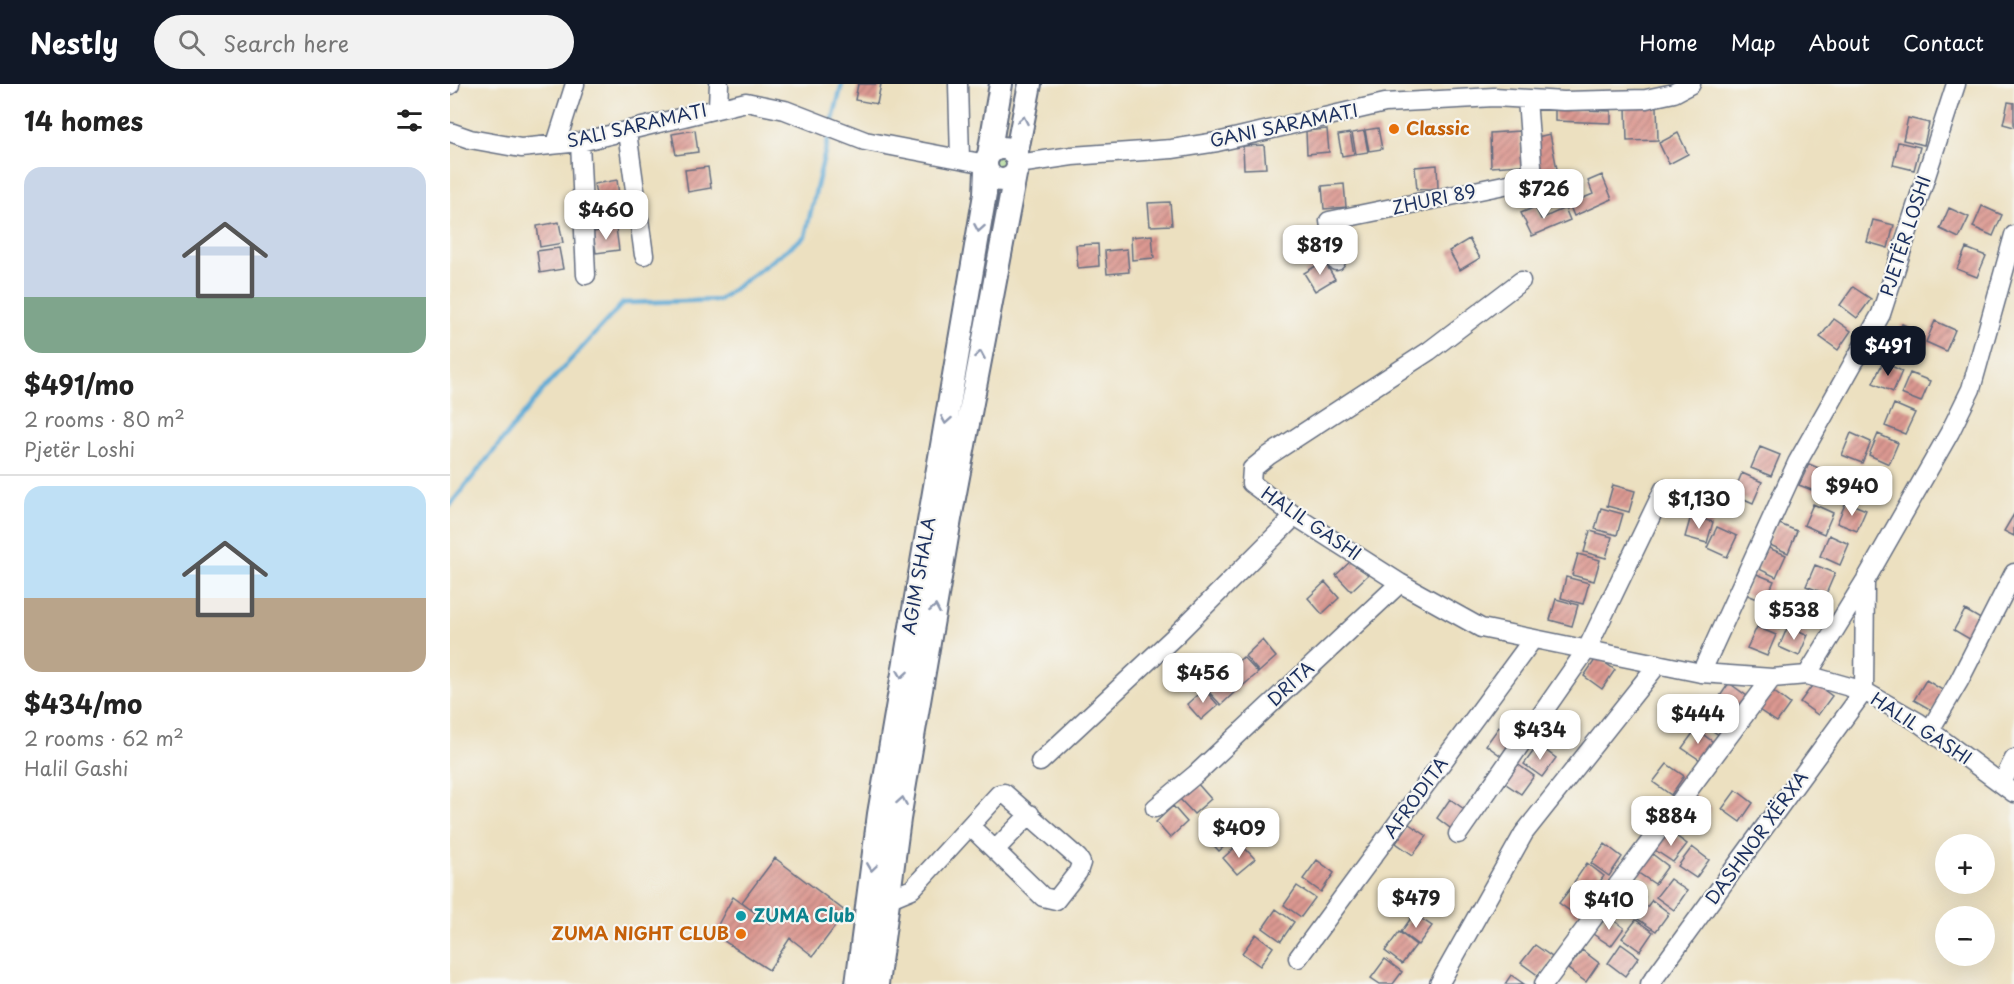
<!DOCTYPE html>
<html lang="en">
<head>
<meta charset="utf-8">
<style>
	:root { --surface:#fff; --page:#f2f2f2; --text:#222; --muted:#767676; --line:#e0e0e0; --accent:#111827 }
	body { margin:0; font-family:"Playpen Sans",sans-serif; background:var(--page); color:var(--text); height:100vh; display:flex; flex-direction:column; font-size:22px; white-space:nowrap }
	* { box-sizing:border-box; margin:0 }
	p { font-size:20px; color:var(--muted) }
	.icon { flex:none; width:33px; height:33px; fill:none; stroke:currentColor; stroke-width:2; stroke-linecap:round; stroke-linejoin:round }
	.map { position:relative; flex:1; overflow:hidden }
	.side { display:flex; flex-direction:column; background:var(--surface); width:450px }
	.side>* { flex:none }
	.tools { position:absolute; left:1485px; top:750px; display:grid; gap:12px }
	.tools a { display:grid; place-items:center; width:60px; height:60px; border-radius:50%; background:var(--surface); box-shadow:0 6px 24px #0002; font-size:30px }
	.price { position:absolute; translate:-50% -51px; padding:0 14px; border-radius:12px; background:#fff; color:#222; font-size:20px; line-height:39px; filter:drop-shadow(0 2px 3px #0008) }
	.price::after { content:''; position:absolute; left:50%; top:36px; width:18px; height:14px; margin-left:-9px; background:inherit; clip-path:polygon(0 0,100% 0,50% 100%) }
	.price.active { background:var(--accent); color:#fff }
	ul { padding:0; list-style:none }
	li { display:grid; align-content:center; gap:12px; height:318px; padding:0 24px }
	li+li { border-top:2px solid var(--line) }
	li span { display:grid; place-items:center; height:186px; border-radius:18px; color:#555 }
	li>.icon { margin-inline-start:auto }
	span .icon { width:108px; height:108px; fill:#fffc; stroke-width:1 }
	li b { font-size:26px }
	h2 { display:flex; justify-content:space-between; align-items:center; height:72px; padding:0 24px; font-size:26px }
	header { display:flex; align-items:center; gap:36px; box-sizing:border-box; height:84px; padding:0 30px; background:var(--accent); color:#fff }
	header strong { font-size:28px }
	nav { display:flex; gap:33px; margin-inline-start:auto; font-size:21px }
	.search { width:420px; height:54px; background:var(--page); display:flex; align-items:center; gap:15px; box-sizing:border-box; padding:0 21px; border-radius:33px; color:var(--muted); font-size:22px }
	main { display:flex; flex:1; min-height:0 }
	.map>svg:first-child { display:block }
</style>
</head>
<body>
<header>
<strong>Nestly</strong>
<div class="search"><svg class="icon" aria-label="search" viewBox="0 0 24 24"><circle cx="10" cy="10" r="6"/><path d="M15 15l6 6"/></svg>Search here</div>
<nav><a>Home</a><a>Map</a><a>About</a><a>Contact</a></nav>
</header>
<main>
<section class="side">
<h2>14 homes<svg class="icon" aria-label="filters" viewBox="0 0 24 24"><path d="M4 7h16M4 17h16"/><circle cx="9" cy="7" r="2"/><circle cx="15" cy="17" r="2"/></svg></h2>
<ul>
<li><span style="background:linear-gradient(#c9d6e8 70%,#7fa58c 0)"><svg class="icon" aria-label="home" viewBox="0 0 24 24"><path d="M3 11l9-7 9 7M6 9v11h12V9"/></svg></span><div><b>$491/mo</b><p>2 rooms · 80 m²</p><p>Pjetër Loshi</p></div></li>
<li><span style="background:linear-gradient(#bfe0f5 60%,#b9a48a 0)"><svg class="icon" aria-label="home" viewBox="0 0 24 24"><path d="M3 11l9-7 9 7M6 9v11h12V9"/></svg></span><div><b>$434/mo</b><p>2 rooms · 62 m²</p><p>Halil Gashi</p></div></li>
</ul>
</section>
<div class="map">
<svg width="1564" height="900" viewBox="0 0 1564 900">
	<defs>
		<pattern id="grass-dots" width="8" height="8" patternUnits="userSpaceOnUse" patternTransform="scale(1.5)"><rect width="8" height="8" fill="#a1d483"/><path d="M2 2h.1M6 6h.1" fill="none" stroke="#8ab674" stroke-width="1.8" stroke-linecap="round"/></pattern>
		<pattern id="building-hatch" width="6" height="6" patternUnits="userSpaceOnUse" patternTransform="scale(1.5)"><rect width="6" height="6" fill="#dc9991"/><path d="M-1 1l2-2M0 6l6-6M5 7l2-2" fill="none" stroke="#b27d7a"/></pattern>
	</defs>
	<rect width="100%" height="100%" fill="#f6f6f2"/>
	<filter id="ink" filterUnits="userSpaceOnUse"><feTurbulence type="fractalNoise" baseFrequency=".0167" numOctaves="2"/><feDisplacementMap in="SourceGraphic" scale="12" xChannelSelector="R" yChannelSelector="G"/><feConvolveMatrix kernelMatrix="1 2 1 2 8 2 1 2 1" color-interpolation-filters="sRGB"/></filter>
	<filter id="wash" filterUnits="userSpaceOnUse"><feTurbulence type="fractalNoise" baseFrequency=".008" numOctaves="4" result="noise"/><feDisplacementMap in="SourceGraphic" scale="24" xChannelSelector="R" yChannelSelector="G"/><feGaussianBlur stdDeviation="1.35" result="paint"/><feColorMatrix in="noise" values="0 0 0 0 0 0 0 0 0 0 0 0 0 0 0 0 0 1.4 0 .05"/><feComposite in="paint" operator="in"/></filter>
	<g filter="url(#wash)">
		<rect width="100%" height="100%" fill="#ece0c0"/>
		<!-- grass -->
		<path fill="url(#grass-dots)" stroke="#5e8270" stroke-width="1.5" d="M541 80a11 11 0 1 1 22 0a11 11 0 1 1-22 0Z"/>
		<g fill="none" stroke-linecap="round" stroke-linejoin="round">
			<!-- stream -->
			<path stroke="#5daad6" stroke-width="4.5" d="M382,39L392,0
				M0,421L93,306L173,219L269,216L355,152L380,47"/>
		</g>
		<g id="blocks">
			<!-- building -->
			<path fill="url(#building-hatch)" d="M408,0H431L427,20L405,16Z
				M1558,18L1564,19V43L1553,40Z
				M1207,22L1208,56L1177,57L1176,23Z
				M1105,25L1161,27V39L1105,37Z
				M1458,34L1479,39L1474,61L1453,56Z
				M928,44L932,65L919,67L915,46Z
				M877,45L879,68L857,70L856,47Z
				M245,46L248,68L226,71L222,50Z
				M914,47L918,68L906,70L902,49Z
				M1070,47L1072,81L1041,83L1040,49Z
				M900,49L904,70L892,72L888,51Z
				M1228,49L1238,70L1219,80L1209,59Z
				M1100,50L1107,85L1090,89L1083,54Z
				M1448,58L1470,63L1464,86L1443,81Z
				M814,61L816,84L794,85L793,62Z
				M987,81L988,104L967,106L965,83Z
				M258,83L261,104L238,108L235,86Z
				M1152,91L1162,115L1124,132L1119,120L1143,110L1138,97Z
				M167,96L170,118L148,121L144,100Z
				M894,100L896,123L874,125L872,102Z
				M720,118L722,141L700,142L698,119Z
				M1532,122L1552,131L1543,152L1523,143Z
				M1085,123L1091,135L1115,124L1120,136L1082,152L1071,129Z
				M1499,124L1519,133L1509,154L1490,145Z
				M1423,136L1444,141L1438,164L1417,158Z
				M109,138L113,159L90,163L87,142Z
				M166,144L169,166L146,169L143,148Z
				M702,151L704,174L682,176L681,153Z
				M1019,155L1030,174L1010,186L999,167Z
				M648,160L649,182L628,184L626,161Z
				M109,164L113,185L90,189L87,167Z
				M1516,164L1536,172L1527,193L1507,185Z
				M677,165L679,188L657,190L655,167Z
				M874,177L885,195L865,207L854,189Z
				M1403,203L1421,215L1407,234L1390,221Z
				M1384,235L1401,247L1388,266L1370,253Z
				M1485,237L1505,246L1496,267L1476,258Z
				M1452,240L1472,249L1463,270L1443,261Z
				M1433,278L1452,287L1443,308L1423,299Z
				M1460,289L1480,297L1471,318L1451,310Z
				M1444,320L1465,329L1455,350L1435,342Z
				M1401,349L1421,358L1412,379L1392,371Z
				M1428,350L1448,359L1439,380L1419,371Z
				M1310,363L1330,371L1321,392L1301,384Z
				M1359,380L1378,388L1369,409L1349,401Z
				M1412,387L1431,395L1422,417L1403,408Z
				M1292,389L1312,398L1303,419L1283,410Z
				M1163,401L1185,407L1179,428L1157,422Z
				M1253,406L1275,412L1269,433L1247,427Z
				M1396,418L1416,426L1407,447L1387,439Z
				M1363,420L1383,429L1374,450L1354,441Z
				M1151,424L1173,430L1167,451L1145,445Z
				M1564,430V452L1554,447Z
				M1241,432L1263,438L1257,459L1235,453Z
				M1327,439L1347,447L1338,469L1318,460Z
				M1267,443L1287,452L1277,473L1257,464Z
				M1140,447L1162,453L1156,474L1134,468Z
				M1379,451L1399,460L1390,481L1370,472Z
				M1316,463L1336,471L1326,493L1307,484Z
				M1128,470L1150,476L1144,497L1122,491Z
				M903,475L918,491L901,507L886,491Z
				M1365,481L1385,489L1376,510L1356,502Z
				M1304,489L1324,497L1315,518L1295,510Z
				M1116,493L1139,499L1133,520L1111,514Z
				M875,498L889,514L872,530L858,514Z
				M1352,510L1372,519L1362,540L1342,532Z
				M1106,515L1128,521L1122,542L1100,536Z
				M1318,515L1338,524L1329,545L1309,536Z
				M1515,526L1534,537L1523,557L1504,546Z
				M1338,542L1358,551L1349,572L1329,563Z
				M1307,543L1326,551L1317,572L1297,564Z
				M812,556L826,573L809,588L795,572Z
				M793,573L808,589L790,604L776,588Z
				M1147,573L1165,586L1152,605L1134,592Z
				M773,589L788,605L771,621L756,605Z
				M1476,596L1494,607L1483,627L1464,616Z
				M1279,599L1297,612L1283,630L1266,618Z
				M1364,599L1382,612L1368,631L1350,618Z
				M754,605L768,621L751,636L737,620Z
				M1323,607L1340,620L1327,638L1309,626Z
				M1265,620L1283,632L1269,651L1251,639Z
				M1049,643L1067,655L1054,674L1036,661Z
				M1246,645L1263,658L1250,676L1232,664Z
				M1088,661L1106,674L1092,693L1074,680Z
				M1066,679L1084,692L1071,710L1053,698Z
				M1217,680L1234,692L1221,711L1203,698Z
				M747,699L761,715L744,730L729,714Z
				M1286,706L1303,719L1290,738L1272,725Z
				M1244,711L1261,724L1248,743L1230,730Z
				M1000,715L1018,728L1004,747L987,734Z
				M723,722L737,738L720,754L706,738Z
				M772,735L786,752L769,767L754,751Z
				M959,740L977,752L963,771L946,759Z
				M1219,747L1237,760L1223,778L1205,766Z
				M790,759L805,775L787,790L773,774Z
				M1155,760L1172,773L1159,792L1141,779Z
				M1242,763L1259,776L1246,794L1228,782Z
				M1201,769L1218,782L1205,800L1187,788Z
				M325,774L396,828L363,872L340,854L319,886L263,850L283,813L321,840L292,818Z
				M867,776L884,789L871,808L853,795Z
				M1137,779L1154,792L1141,810L1124,798Z
				M1220,795L1237,807L1224,826L1206,813Z
				M1178,800L1195,813L1182,831L1164,819Z
				M1123,801L1140,813L1127,832L1109,819Z
				M847,802L865,814L851,833L834,821Z
				M1202,816L1219,829L1206,847L1188,835Z
				M826,825L844,838L831,857L813,844Z
				M964,830L982,842L968,861L951,848Z
				M1157,831L1174,844L1161,862L1143,850Z
				M1186,836L1203,848L1190,867L1172,854Z
				M949,848L966,861L952,880L935,867Z
				M806,850L823,863L810,882L792,869Z
				M1171,860L1189,873L1175,892L1158,879Z
				M1085,861L1102,873L1089,892L1071,879Z
				M1132,866L1149,879L1136,898L1118,885Z
				M935,875L952,888L943,900H930L921,894Z
				M1061,891L1074,900H1055Z"/>
		</g>
	</g>
	<g filter="url(#ink)">
		<use href="#blocks" fill-opacity="0" stroke="#646d80" stroke-width="1.5"/>
		<g fill="none" stroke-linecap="round" stroke-linejoin="round">
			<!-- minor casing -->
			<g stroke="#646d80" stroke-width="21">
				<path id="minor" d="M508,0L510,75
					M0,1V0
					M268,22L269,0
					M0,48L20,55L71,64L130,58L296,18L335,26L415,57L536,80
					M177,48L194,171
					M130,58L136,191
					M106,60L125,0
					M568,80L622,72L722,65L767,58L935,19L1044,13L1114,17L1196,15L1224,9L1241,0
					M886,177L879,137L1083,95L1077,15
					M1071,197L979,267L818,372L802,385L801,399L845,432L950,499L1031,544L1251,589L1322,594L1357,591L1414,607L1468,638L1564,709
					M1251,589L1347,379L1431,230L1506,0
					M1357,591L1415,497L1500,348L1521,305L1564,151
					M1480,646L1509,597L1564,489
					M590,678L724,553L845,432
					M1552,699L1564,675
					M705,724L746,690L950,499
					M1008,750L1137,565L1214,405
					M545,766L580,730
					M438,815L462,805L549,710L554,709L628,774L631,779L628,788L606,816L593,813L520,742
					M848,874L1083,555
					M989,900L1074,749L1208,580
					M1094,900L1322,594
					M1200,900L1414,607L1415,497"/>
			</g>
			<!-- major casing -->
			<g stroke="#646d80" stroke-width="26">
				<path id="major" d="M536 80a16 16 0 1 1 32 0a16 16 0 1 1-32 0Z
					M539,71L551,0
					M566,72L580,0
					M407,900L429,730L535,110L536,86
					M427,900L449,735L500,435L565,91"/>
			</g>
			<!-- minor -->
			<use href="#minor" stroke="#fff" stroke-width="18"/>
			<!-- major -->
			<use href="#major" stroke="#fff" stroke-width="22"/>
		</g>
		<!-- one-way arrows -->
		<defs><path id="oneway-chevron" d="M-2-3.5L2.5 0L-2 3.5" fill="none" stroke-width="1.6" stroke-linecap="round" stroke-linejoin="round" transform="scale(1.5)"/></defs>
		<g stroke="#8d97ae">
			<use href="#oneway-chevron" transform="translate(573 36) rotate(-79)"/>
			<use href="#oneway-chevron" transform="translate(529 144) rotate(100)"/>
			<use href="#oneway-chevron" transform="translate(530 271) rotate(-80)"/>
			<use href="#oneway-chevron" transform="translate(496 336) rotate(100)"/>
			<use href="#oneway-chevron" transform="translate(485 525) rotate(-80)"/>
			<use href="#oneway-chevron" transform="translate(452 590) rotate(99)"/>
			<use href="#oneway-chevron" transform="translate(452 717) rotate(-80)"/>
			<use href="#oneway-chevron" transform="translate(422 783) rotate(98)"/>
		</g>
	</g>
	<!-- markers -->
	<g fill="#e8710a" stroke="#f6f6f2" stroke-width="2">
		<circle cx="944" cy="45" r="6"/>
		<circle cx="291" cy="850" r="6"/>
	</g>
	<circle fill="#0f9aa8" stroke="#f6f6f2" stroke-width="2" cx="291" cy="832" r="6"/>
	<g text-anchor="middle" stroke-width="4.5" stroke-linejoin="round" paint-order="stroke">
		<!-- street labels -->
		<g font-size="18" fill="#1b2f5e" stroke="#f6f6f2">
			<text transform="translate(187 42) rotate(-13)" y="6">SALI SARAMATI</text>
			<text transform="translate(834 42) rotate(-12)" y="6">GANI SARAMATI</text>
			<text transform="translate(984 116) rotate(-12)" y="6">ZHURI 89</text>
			<text transform="translate(1456 152) rotate(-72)" y="6">PJETËR LOSHI</text>
			<text transform="translate(861 440) rotate(34)" y="6">HALIL GASHI</text>
			<text transform="translate(469 492) rotate(-80)" y="6">AGIM SHALA</text>
			<text transform="translate(841 600) rotate(-43)" y="6">DRITA</text>
			<text transform="translate(1471 645) rotate(33)" y="6">HALIL GASHI</text>
			<text transform="translate(966 714) rotate(-54)" y="6">AFRODITA</text>
			<text transform="translate(1307 754) rotate(-54)" y="6">DASHNOR XËRXA</text>
		</g>
		<!-- food labels -->
		<g font-size="18" font-weight="bold" fill="#c56008" stroke="#f6f6f2" text-anchor="start">
			<text x="956" y="51">Classic</text>
			<text x="279" y="856" text-anchor="end">ZUMA NIGHT CLUB</text>
		</g>
		<!-- culture labels -->
		<g font-size="18" font-weight="bold" fill="#0d838f" stroke="#f6f6f2" text-anchor="start">
			<text x="303" y="838">ZUMA Club</text>
		</g>
	</g>
</svg>
<div class="tools">
<a>+</a>
<a>−</a>
</div>
<b class="price" style="left:1094px;top:136px">$726</b>
<b class="price" style="left:156px;top:157px">$460</b>
<b class="price" style="left:870px;top:192px">$819</b>
<b class="price active" style="left:1438px;top:293px">$491</b>
<b class="price" style="left:1402px;top:433px">$940</b>
<b class="price" style="left:1249px;top:446px">$1,130</b>
<b class="price" style="left:1344px;top:557px">$538</b>
<b class="price" style="left:753px;top:620px">$456</b>
<b class="price" style="left:1248px;top:661px">$444</b>
<b class="price" style="left:1090px;top:677px">$434</b>
<b class="price" style="left:1221px;top:763px">$884</b>
<b class="price" style="left:789px;top:775px">$409</b>
<b class="price" style="left:966px;top:845px">$479</b>
<b class="price" style="left:1159px;top:847px">$410</b>
</div>
</main>
</body>
</html>
